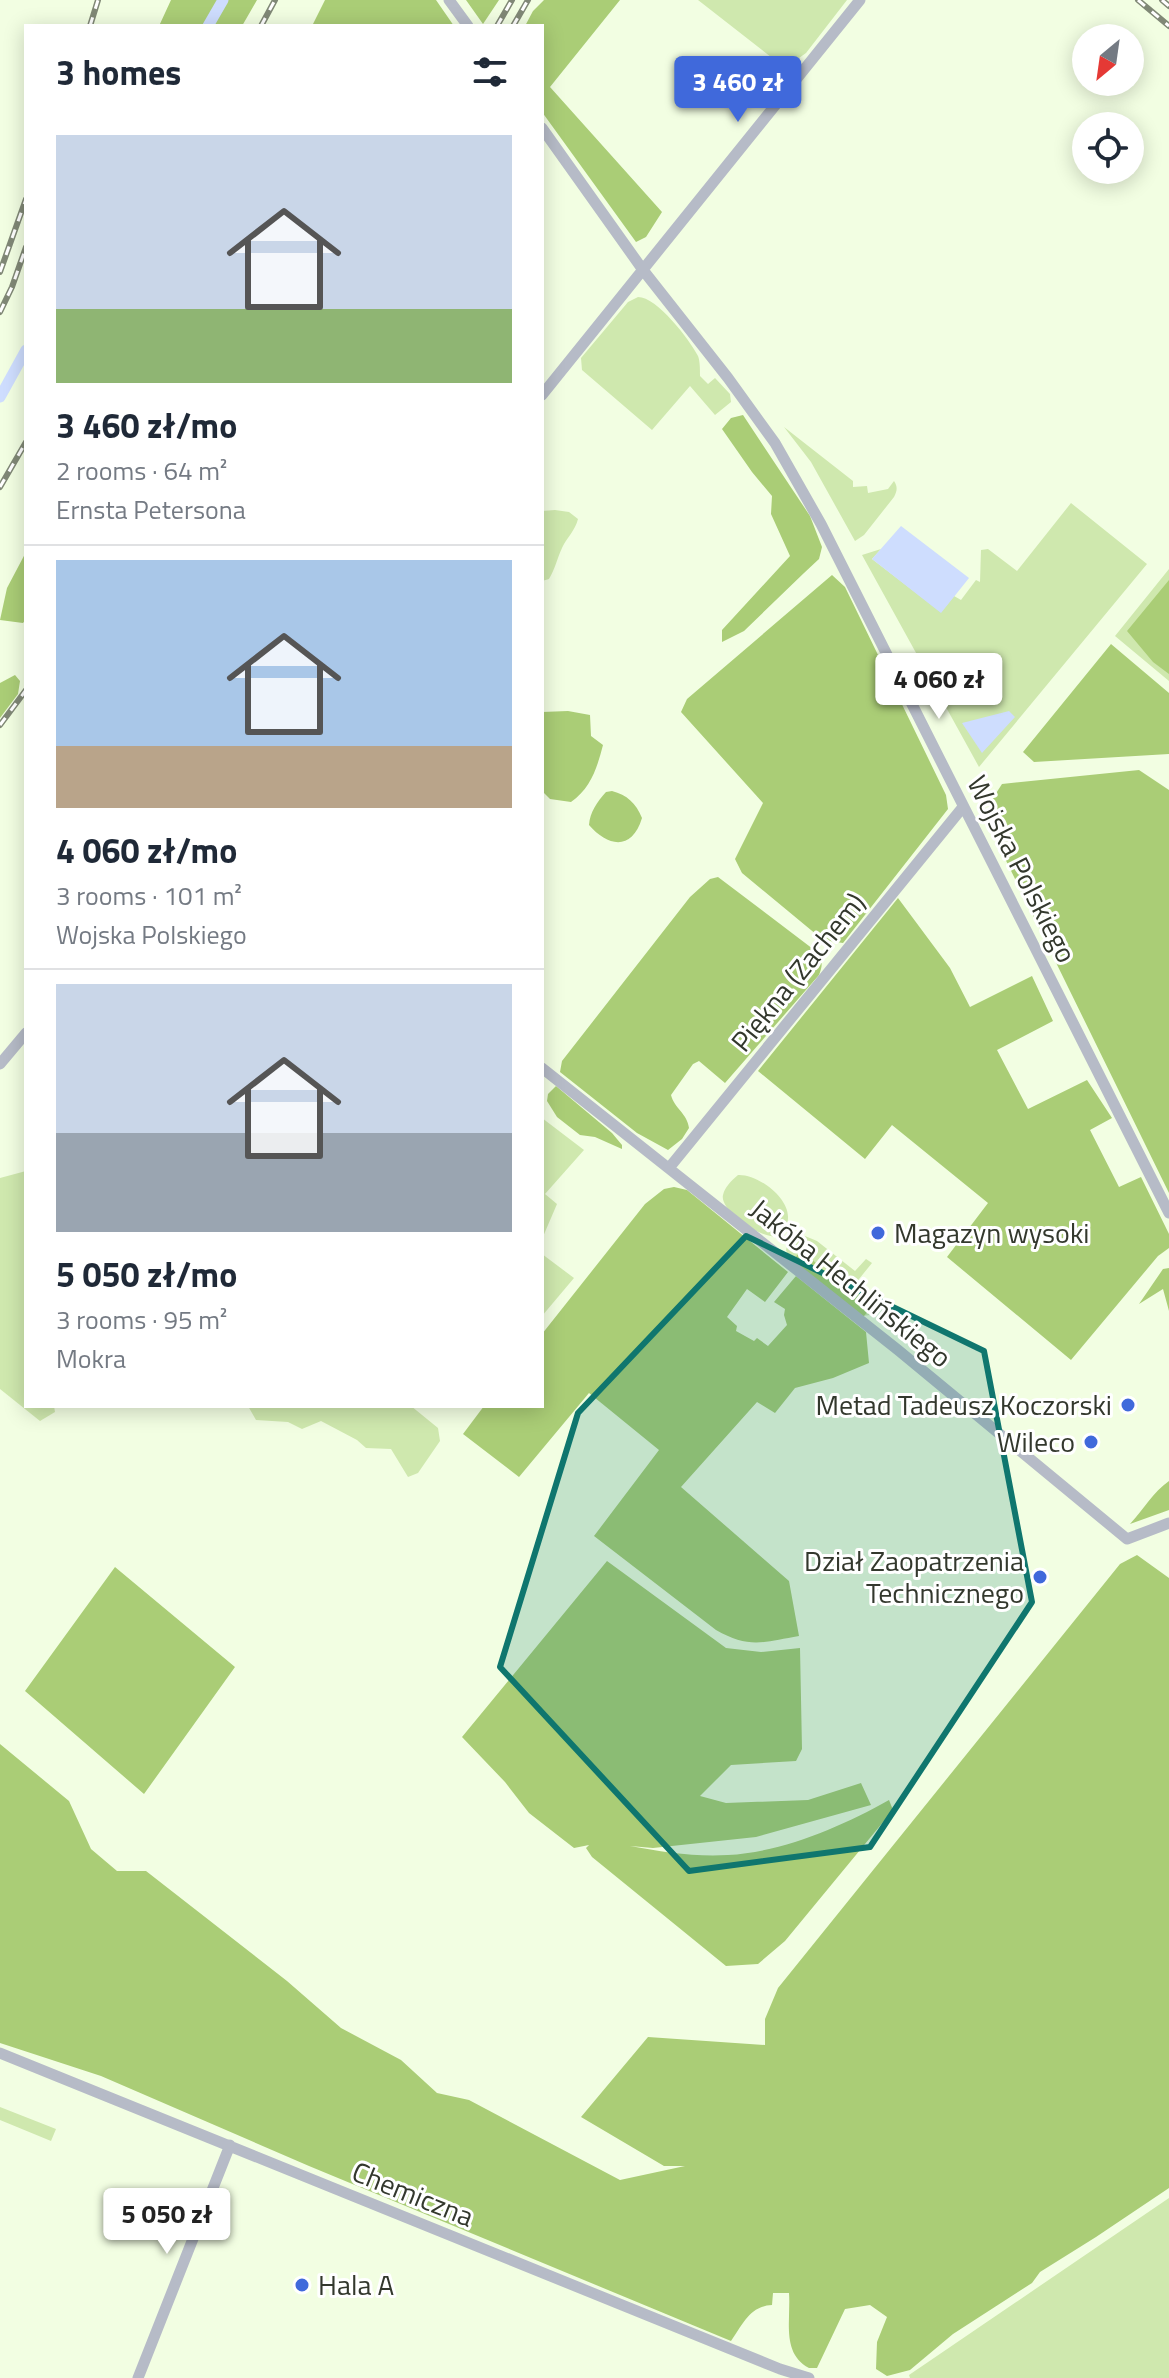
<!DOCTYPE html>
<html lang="en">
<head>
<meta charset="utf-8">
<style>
	:root { --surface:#fff; --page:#f2f2f3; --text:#1f2937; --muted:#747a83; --line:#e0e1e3; --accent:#4069db }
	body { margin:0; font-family:"Titillium Web",sans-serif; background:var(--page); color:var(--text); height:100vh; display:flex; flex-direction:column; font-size:30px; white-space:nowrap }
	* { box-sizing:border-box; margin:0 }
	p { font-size:26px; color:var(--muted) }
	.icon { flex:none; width:44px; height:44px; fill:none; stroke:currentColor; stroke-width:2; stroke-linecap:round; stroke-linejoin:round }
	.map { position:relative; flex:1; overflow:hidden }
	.sheet { position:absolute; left:24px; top:24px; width:520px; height:1384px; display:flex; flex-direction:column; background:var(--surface); border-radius:0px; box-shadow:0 4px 20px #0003 }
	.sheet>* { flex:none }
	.needle { width:52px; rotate:209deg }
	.tools { position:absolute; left:1072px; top:24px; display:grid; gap:16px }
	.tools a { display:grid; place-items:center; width:72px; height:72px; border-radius:50%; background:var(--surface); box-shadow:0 4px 20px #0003; font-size:40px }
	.price { position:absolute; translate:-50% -68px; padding:0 18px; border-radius:8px; background:#fff; color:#222; font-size:26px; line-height:52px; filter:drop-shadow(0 2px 4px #0008) }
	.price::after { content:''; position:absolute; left:50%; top:48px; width:24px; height:18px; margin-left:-12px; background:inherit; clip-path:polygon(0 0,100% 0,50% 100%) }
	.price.active { background:var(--accent); color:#fff }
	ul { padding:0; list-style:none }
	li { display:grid; align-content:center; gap:16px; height:424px; padding:0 32px }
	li+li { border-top:2px solid var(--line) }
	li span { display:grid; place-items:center; height:248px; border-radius:0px; color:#555 }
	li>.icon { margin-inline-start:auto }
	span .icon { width:144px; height:144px; fill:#fffc; stroke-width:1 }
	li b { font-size:34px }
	h2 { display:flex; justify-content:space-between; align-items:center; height:96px; padding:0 32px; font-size:34px }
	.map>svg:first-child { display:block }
</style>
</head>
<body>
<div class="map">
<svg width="1169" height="2378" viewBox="0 0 1169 2378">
	<rect width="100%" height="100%" fill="#f2fee2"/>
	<!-- green -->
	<path fill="#cfe8ae" d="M698,0H847L806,53L785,68Z
		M638,297C657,297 689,339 698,356C700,361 700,369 700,376L708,384L715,378L730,394L731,402L715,415L690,386L652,430L582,370L581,358L628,302Z
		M784,427L853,481V487L867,486L868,493L888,489L894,481C898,487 897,491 894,497L864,535L855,541L811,462Z
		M1071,503L1147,564L979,767L862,555L881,549L872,559L941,612L954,596L961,600L976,580L980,582L981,550L988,549L1017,571Z
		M555,510L569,512L578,519C575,531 567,537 562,548C557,559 555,569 549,579L542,581V511Z
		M1169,569V681L1115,636Z
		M542,1118L584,1150L545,1194L557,1204L542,1239Z
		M26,1171V1406H54L55,1412L40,1421L0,1389V1178Z
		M738,1175C757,1174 789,1197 788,1218C788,1224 784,1231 781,1236C764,1242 719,1211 723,1195C725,1187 731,1181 738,1175Z
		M805,1236L817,1241L855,1271L866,1259L872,1263L855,1284L880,1303L870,1315L863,1316L789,1258L786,1250L788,1242Z
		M542,1254L574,1278L542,1316Z
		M248,1406H411L438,1428L440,1441L418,1473L408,1477L391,1449L366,1448L357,1440L321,1421L302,1429L288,1422L256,1420Z
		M0,2107L56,2129L51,2141L0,2120Z
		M1169,2198V2378H910L909,2375Z"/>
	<!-- forest -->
	<path fill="#aacd76" d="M171,0H257L242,26H159Z
		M325,0H436L454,26H312Z
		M466,0H499L483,24Z
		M544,0H620L550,87L662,212L646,237L636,242L542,112V26H525L533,11Z
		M743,415L810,516L822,547L819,559L804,573L744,631L722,642V630L790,556L771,514L772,496L752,472L722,429L731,418Z
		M26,552V619L23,623L0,620L7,588Z
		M832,575L845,587L946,795L948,809L843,943L823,940L742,873L735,859L763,803L681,712L687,699Z
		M1169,580V674L1153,662L1127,631Z
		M1111,644L1169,693V754L1034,762L1023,752Z
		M15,675L20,681L18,694L0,718V683Z
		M568,711L590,715L591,736L603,745C597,768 591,788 571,802L550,799L542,791V712Z
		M1139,770L1169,790V1193L990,828L991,801L1002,784Z
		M612,791C627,795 636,803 642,818C632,851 608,847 589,825C590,812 597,802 606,792Z
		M718,877L813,949C822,958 824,963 819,975L725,1083L699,1061L693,1064L671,1095C674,1108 687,1113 689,1128L682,1139L668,1150L637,1133L560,1072L562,1061L690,897L710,879Z
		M898,898L950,968L970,1007L1032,976L1053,1021L997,1050L1028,1109L1087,1080L1112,1118L1090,1130L1119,1187L1141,1177L1169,1234V1248L1158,1256L1071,1360L947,1257L988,1203L892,1125L865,1159L758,1071Z
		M556,1086L612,1133L622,1145V1149L595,1137L580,1135L557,1117L547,1101L548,1094Z
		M674,1187L687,1190L788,1272L765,1302L747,1289L727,1317L737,1326L736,1331L754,1341L757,1338L768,1346L787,1325L784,1315L785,1309L774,1302L796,1276L866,1332L869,1363L833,1378L795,1388L775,1413L757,1402L681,1487L789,1581L799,1636C764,1642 749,1649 716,1630L594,1536L659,1450L589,1393L519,1477L463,1434L484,1406H542V1334L645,1204L664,1189Z
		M798,1254H806L839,1284L858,1291L873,1306L863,1317L792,1262Z
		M1169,1268V1311L1163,1289L1139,1304L1163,1269Z
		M1169,1481V1510L1130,1524C1144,1509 1153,1492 1169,1481Z
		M1137,1555L1169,1578V2188L1096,2237L1040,2272L1032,2283L953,2334L910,2370L887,2376L876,2369L877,2342L887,2317L870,2305L845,2309L817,2368H809C781,2353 791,2320 789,2293H773L772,2305C750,2306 743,2324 731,2341L309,2166L101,2076L0,2043V1744L69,1801L91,1849L117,1871H146L287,1981L341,2028L401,2060L437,2093L469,2100L620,2180L685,2166H664L581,2117L648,2037L765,2045V2019L778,1988L1120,1564Z
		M607,1561L726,1648L761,1652L800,1648L802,1749L796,1761L731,1765L700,1796L726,1803L808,1800L861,1783L871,1805L756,1837L653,1848L630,1846C662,1852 695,1857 728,1855C783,1852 841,1827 889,1800L893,1810L785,1941L758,1964L726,1966L592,1857L586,1848L589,1845L574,1848L529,1813L505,1782L462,1737Z
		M115,1567L235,1667L144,1794L25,1691Z"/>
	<!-- water -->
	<path fill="#ceddfe" d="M901,526L969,578L941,613L872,559Z
		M1009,711L1015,717L982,753L962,723Z"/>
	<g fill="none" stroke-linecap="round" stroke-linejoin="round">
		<!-- canal -->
		<path stroke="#ceddfe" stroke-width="11" d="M208,26L223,0
			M0,397L26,350"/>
		<!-- minor -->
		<path stroke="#b6bbc7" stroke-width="11" d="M449,0L468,26
			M542,128L643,270L728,378L775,443L821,524L1169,1213
			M542,395L860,0
			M0,1064L26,1033
			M542,1068L898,1350L1127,1539L1169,1523
			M669,1168L963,807
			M0,2053L780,2369L809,2378
			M138,2378L230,2145"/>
		<!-- rail casing -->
		<g stroke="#808876" stroke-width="6">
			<path id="rail" d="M1138,0L1169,26
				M1162,0L1169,6
				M90,26L98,0
				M261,26L275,0
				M497,26L512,0
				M513,26L528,0
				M0,272L26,199
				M0,312L12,287L26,247
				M0,487L26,442
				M0,725L26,690"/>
		</g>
		<!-- rail -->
		<use href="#rail" stroke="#fff" stroke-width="3" stroke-dasharray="9" stroke-linecap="butt"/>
	</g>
	<!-- marked area -->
	<path fill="#0f766e" fill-opacity="0.2" stroke="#0f766e" stroke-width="6" stroke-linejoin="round" d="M746,1236L984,1351L1032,1602L870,1847L689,1871L500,1667L578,1413Z"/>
	<!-- markers -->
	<g fill="#4069db" stroke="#fff" stroke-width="3">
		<circle cx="878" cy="1233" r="8"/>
		<circle cx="1128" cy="1405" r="8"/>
		<circle cx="1091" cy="1442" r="8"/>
		<circle cx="1040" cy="1577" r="8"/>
		<circle cx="302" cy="2285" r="8"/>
	</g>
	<g text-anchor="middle" stroke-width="6" stroke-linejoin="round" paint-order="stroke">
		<!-- street labels -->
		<g font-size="28" fill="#33382d" stroke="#fff">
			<text transform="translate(1022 869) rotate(63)" y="10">Wojska Polskiego</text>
			<text transform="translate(798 972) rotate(-51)" y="10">Piękna (Zachem)</text>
			<text transform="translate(851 1283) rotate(39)" y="10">Jakóba Hechlińskiego</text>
			<text transform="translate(413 2194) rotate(22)" y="10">Chemiczna</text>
		</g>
		<!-- poi labels -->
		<g font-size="28" fill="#33382d" stroke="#fff" text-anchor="end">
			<text x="894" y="1243" text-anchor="start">Magazyn wysoki</text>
			<text x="1112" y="1415">Metad Tadeusz Koczorski</text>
			<text x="1075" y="1452">Wileco</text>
			<text x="1024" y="1571">Dział Zaopatrzenia<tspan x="1024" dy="32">Technicznego</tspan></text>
			<text x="318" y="2295" text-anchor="start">Hala A</text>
		</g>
	</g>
</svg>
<div class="tools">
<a><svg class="needle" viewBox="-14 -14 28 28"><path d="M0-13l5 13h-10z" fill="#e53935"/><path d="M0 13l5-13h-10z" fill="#747a83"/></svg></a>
<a><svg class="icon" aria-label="locate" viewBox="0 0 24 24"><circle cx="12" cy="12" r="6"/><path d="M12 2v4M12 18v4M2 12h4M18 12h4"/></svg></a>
</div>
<b class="price active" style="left:738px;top:124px">3 460 zł</b>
<b class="price" style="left:939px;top:721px">4 060 zł</b>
<b class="price" style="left:167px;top:2256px">5 050 zł</b>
<section class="sheet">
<h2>3 homes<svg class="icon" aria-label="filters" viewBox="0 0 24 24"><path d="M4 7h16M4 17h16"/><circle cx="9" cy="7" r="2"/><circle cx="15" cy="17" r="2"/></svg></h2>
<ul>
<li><span style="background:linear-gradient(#c9d6e8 70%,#8fb573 0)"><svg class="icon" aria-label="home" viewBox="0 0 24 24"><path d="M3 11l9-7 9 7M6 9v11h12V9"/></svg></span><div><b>3 460 zł/mo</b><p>2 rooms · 64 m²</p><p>Ernsta Petersona</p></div></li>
<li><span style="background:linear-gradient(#a9c7e8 75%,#b9a48a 0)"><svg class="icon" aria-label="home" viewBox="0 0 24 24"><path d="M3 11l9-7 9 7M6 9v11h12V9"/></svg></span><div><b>4 060 zł/mo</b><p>3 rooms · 101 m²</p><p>Wojska Polskiego</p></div></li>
<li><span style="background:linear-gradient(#c9d6e8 60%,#9aa5b1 0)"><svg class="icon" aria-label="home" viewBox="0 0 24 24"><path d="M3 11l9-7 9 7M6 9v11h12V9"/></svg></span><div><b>5 050 zł/mo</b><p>3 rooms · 95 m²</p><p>Mokra</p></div></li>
</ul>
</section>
</div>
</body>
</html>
